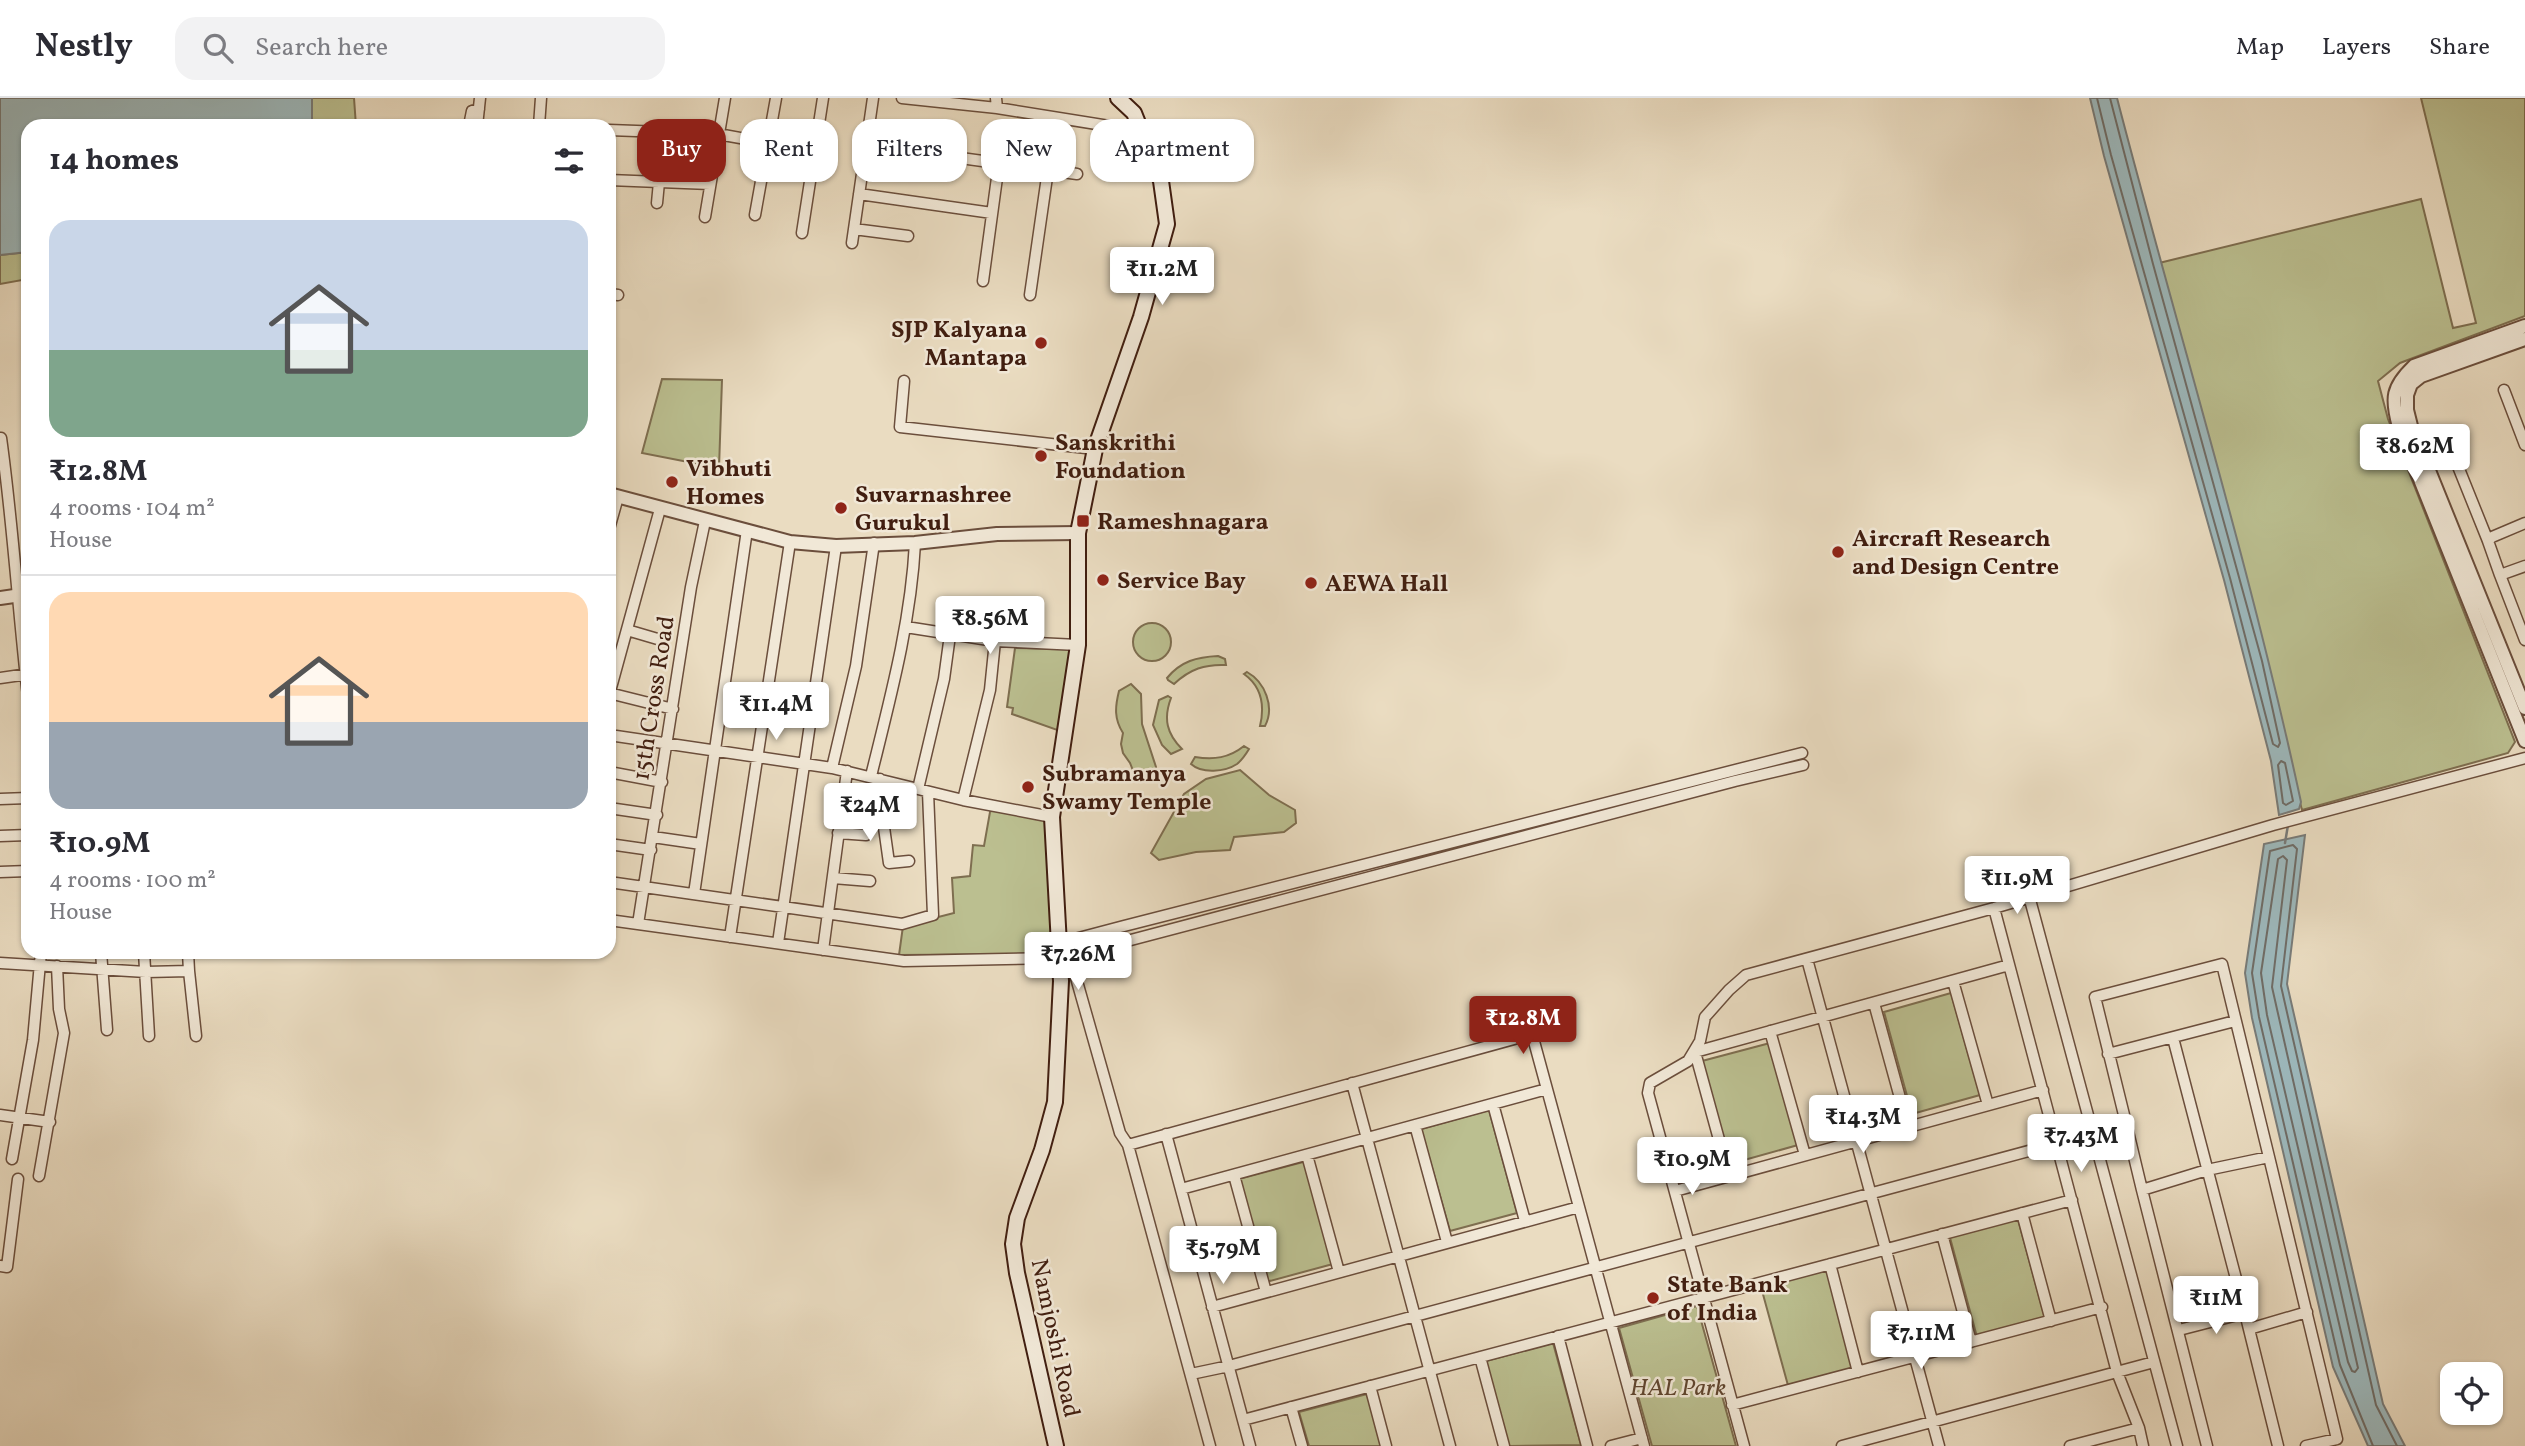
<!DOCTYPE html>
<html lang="en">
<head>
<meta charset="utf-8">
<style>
	:root { --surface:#fff; --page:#f2f2f3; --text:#2b2b33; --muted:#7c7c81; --line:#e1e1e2; --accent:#8f2418 }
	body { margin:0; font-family:Vollkorn,serif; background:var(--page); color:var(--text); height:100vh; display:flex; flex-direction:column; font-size:26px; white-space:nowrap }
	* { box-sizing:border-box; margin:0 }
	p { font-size:23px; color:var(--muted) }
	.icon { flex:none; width:38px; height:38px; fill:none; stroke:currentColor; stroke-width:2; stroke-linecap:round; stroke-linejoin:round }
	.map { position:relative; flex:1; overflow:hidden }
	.details { position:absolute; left:21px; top:21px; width:595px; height:840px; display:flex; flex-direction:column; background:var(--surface); border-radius:21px; box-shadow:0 2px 5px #0004 }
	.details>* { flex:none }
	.banner { position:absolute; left:637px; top:21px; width:665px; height:63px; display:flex; gap:14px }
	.buttons { position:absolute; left:2440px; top:1264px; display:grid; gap:14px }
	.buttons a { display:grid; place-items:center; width:63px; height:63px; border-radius:14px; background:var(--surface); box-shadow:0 2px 5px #0004; font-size:35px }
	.price { position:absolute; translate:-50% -60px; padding:0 16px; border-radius:7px; background:#fff; color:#222; font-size:23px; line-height:46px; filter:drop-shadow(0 2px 4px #0008) }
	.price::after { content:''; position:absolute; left:50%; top:42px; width:21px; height:16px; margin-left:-10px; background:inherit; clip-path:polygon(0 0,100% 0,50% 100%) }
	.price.active { background:var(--accent); color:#fff }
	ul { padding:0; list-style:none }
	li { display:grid; align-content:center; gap:14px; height:371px; padding:0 28px }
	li+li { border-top:2px solid var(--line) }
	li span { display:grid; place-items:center; height:217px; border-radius:21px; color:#555 }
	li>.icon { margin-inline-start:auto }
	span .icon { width:126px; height:126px; fill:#fffc; stroke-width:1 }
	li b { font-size:30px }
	h2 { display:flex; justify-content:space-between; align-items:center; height:84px; padding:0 28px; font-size:30px }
	.pill { padding:0 24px; border-radius:21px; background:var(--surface); box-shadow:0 2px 5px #0004; font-size:24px; line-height:63px }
	.pill.active { background:var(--accent); color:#fff }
	header { display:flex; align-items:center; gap:42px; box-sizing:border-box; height:98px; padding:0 35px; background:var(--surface); border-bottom:2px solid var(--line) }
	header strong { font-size:33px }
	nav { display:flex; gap:38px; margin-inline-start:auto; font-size:24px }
	.search { width:490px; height:63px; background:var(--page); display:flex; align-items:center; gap:18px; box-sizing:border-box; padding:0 24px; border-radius:21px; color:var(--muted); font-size:26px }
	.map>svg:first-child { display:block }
</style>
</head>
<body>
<header>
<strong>Nestly</strong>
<div class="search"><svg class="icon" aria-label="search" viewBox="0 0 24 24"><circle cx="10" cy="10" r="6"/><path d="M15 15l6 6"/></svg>Search here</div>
<nav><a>Map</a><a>Layers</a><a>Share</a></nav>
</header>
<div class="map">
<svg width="2525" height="1348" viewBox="0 0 2525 1348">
	<rect width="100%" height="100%" fill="#eadcc1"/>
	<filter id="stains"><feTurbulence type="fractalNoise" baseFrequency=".00286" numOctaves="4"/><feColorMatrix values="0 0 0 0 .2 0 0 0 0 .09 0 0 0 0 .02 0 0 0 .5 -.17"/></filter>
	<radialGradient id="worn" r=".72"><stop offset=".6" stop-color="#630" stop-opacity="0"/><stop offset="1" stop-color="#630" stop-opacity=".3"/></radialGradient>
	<!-- green -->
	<path fill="#bbbf90" stroke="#7e6e50" stroke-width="2" d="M312,0H354L356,28H312Z
		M2421,0H2525V218L2400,265L2378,283L2388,321L2515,644L2508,655L2302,712L2159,165L2421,101L2453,230L2476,225Z
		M28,154V181L0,186V157Z
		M662,281L722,282L719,370L642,355Z
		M1133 544a19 19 0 1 1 38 0a19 19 0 1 1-38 0Z
		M1015,550L1073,551L1060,633L1012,616L1013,610L1007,609Z
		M1218,558L1225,561L1226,567C1205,566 1190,571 1174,586L1168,582L1167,580C1181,563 1197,559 1218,558Z
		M1247,574C1265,584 1275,609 1265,628H1260C1265,607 1262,589 1244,576Z
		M1131,586L1141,596L1142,626L1156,669L1152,682L1136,680L1130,665L1123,655L1121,646L1123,635C1114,621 1115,609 1119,593Z
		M1168,598L1171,600C1163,621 1167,636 1182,651L1171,656L1162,647L1153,627L1159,602Z
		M1244,648L1249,651C1246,656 1242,662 1237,666C1225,674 1202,676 1191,666L1195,659C1214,662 1229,660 1244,648Z
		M1240,672L1269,697L1295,712L1296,725L1284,734L1234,739L1230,752L1196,754L1159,762L1151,755L1184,696L1206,681Z
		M997,708L1045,721L1052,847L1033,856L899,857L903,828L954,815L952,780L970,778L973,747L984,748L990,714Z
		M1951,895L1980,997L1912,1016L1884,914Z
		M1770,945L1798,1047L1730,1066L1702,963Z
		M1489,1012L1517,1115L1450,1133L1421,1031Z
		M1307,1063L1333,1166L1266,1184L1239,1081Z
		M2017,1118L2045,1220L1977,1239L1949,1136Z
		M1828,1171L1856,1273L1789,1291L1761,1189Z
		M1697,1208L1736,1348H1652L1619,1230Z
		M1553,1245L1581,1347L1509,1348L1486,1263Z
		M1367,1296L1381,1348H1309L1299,1314Z"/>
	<!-- water -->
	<path fill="#9db9bd" stroke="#787b78" stroke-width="2" d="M0,0H312V28H28V154L0,157Z
		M2090,0H2117C2178,235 2250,467 2301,704L2299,711L2279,717L2271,663L2224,482L2104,58Z
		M2305,737L2287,886L2383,1306L2405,1348H2368L2333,1269L2252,920L2245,875L2264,746Z"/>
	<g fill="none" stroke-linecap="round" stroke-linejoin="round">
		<!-- shore -->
		<path stroke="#6f6c66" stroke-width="2" d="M2097,0L2111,57L2230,480L2273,646L2278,649L2280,645L2262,563L2153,166L2110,0
			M2281,663L2285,665L2293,703L2286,707L2283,705L2278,667Z
			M2283,758L2287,762L2272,889L2358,1270L2355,1274L2352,1273L2348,1264L2267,917L2261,875L2278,761Z
			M2373,1348L2340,1267L2259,919L2252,875L2270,753L2293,747L2297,751L2281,888L2376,1307L2397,1348"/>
		<!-- stream -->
		<path stroke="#787b78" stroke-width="2.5" d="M2285,745L2288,727"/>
		<!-- minor casing -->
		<g stroke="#6b4e3c" stroke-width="13">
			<path id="minor" d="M902,0L997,10L1140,33
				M996,0L997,10
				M469,28L472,13L479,11
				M477,28L480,0
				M539,28L541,0
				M609,32L718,36L768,45
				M866,47L1077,76
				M609,82L710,86
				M859,96L992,115
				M657,105L659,84
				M755,117L776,0
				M705,119L725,0
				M854,131L908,138
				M802,135L823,0
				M852,145L873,0
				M983,183L999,65
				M609,196L618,197
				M1030,197L1048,72
				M904,283L900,329L1095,351
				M2504,292L2525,347
				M1,340C13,426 18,512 28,598
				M2449,346L2488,443
				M609,431L618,399
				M2525,468L2500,477L2525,542
				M2500,477L2488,443L2492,439L2525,425
				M906,529L995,543L1078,547
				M627,532L661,542
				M0,580L28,576
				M609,595L673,611
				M609,597L660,411
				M616,638L832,670L963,702L1052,719
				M832,670L856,568L874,445
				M609,674L662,684
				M871,678C890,601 911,524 915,445
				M880,681V701L889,765L909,763
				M918,691L944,581L950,537
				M0,701L28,700
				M963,702L990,592L995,543
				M609,710L657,717
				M838,735L866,737
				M0,738L28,737
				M653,739L701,746
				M609,746L651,752
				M0,774L28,773
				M833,780L870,783
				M609,784L902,826L933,817L928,694
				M694,796L747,432
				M2029,798L2177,1348
				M1994,810L2117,1274L2139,1330L2143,1348
				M609,822L904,863L1060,860
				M638,826L691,489L705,423
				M730,839L790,444
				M778,845L836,448
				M1059,851L1071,842L1124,828L1802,655
				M1059,851L1069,855L1127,843L1735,683L1803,667
				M823,852L847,673
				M101,854L107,932
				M144,854L149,938
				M1069,855L1120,1035L1128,1047L1210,1348
				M1807,861L1939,1348
				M0,865L146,874L189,873L188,854
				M189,873L196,938
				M1953,883L1988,1007
				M1874,905L1908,1029
				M1770,933L1805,1057
				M2173,940L2245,1215L2278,1348
				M2108,956L2235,923
				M1352,985L1450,1348
				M1493,1006L1525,1123
				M0,1017L50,1024
				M2125,1021L2095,899L2222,866L2269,1059
				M1415,1027L1447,1144
				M1166,1036L1250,1348
				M1128,1047L1532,936L1644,1348
				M1307,1057L1339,1174
				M12,1061L33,942L41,854
				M1234,1077L1266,1194
				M39,1078L64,935L59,911L57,868
				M1729,1078L1695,954L2009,867
				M1181,1091L1547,991
				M2142,1092L2207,1348
				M1675,1093L2043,992
				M2022,1115L2051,1223
				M1942,1136L1971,1244
				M1830,1166L1858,1274
				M0,1168L7,1169L18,1081
				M1212,1209L1579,1109
				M2249,1231L2307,1214
				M2179,1232L2245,1215
				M1558,1238L1587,1348
				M1480,1259L1504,1348
				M1191,1276L1229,1268L2092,1036L2125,1021L2142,1092L2207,1072L2269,1059L2337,1341L2306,1348
				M1370,1288L1386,1348
				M1732,1307L2102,1209
				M1291,1309L1302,1348
				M1243,1322L2072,1102
				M1611,1348L1642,1340
				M1744,1348L1648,995L1650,985L1688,963L1700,943L1705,919L1729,892L1746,877L1994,810L2273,727L2525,660
				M1842,1348L2154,1264
				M2070,1348L2139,1330"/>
		</g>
		<!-- tertiary casing -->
		<g stroke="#6b4e3c" stroke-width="16">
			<path id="tertiary" d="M2525,228L2414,268C2392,289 2391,300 2399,329L2525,643
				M2525,241L2421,278L2411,286L2407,297V312L2411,328L2525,610
				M609,396L790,444L836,448L915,445L997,436L1078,435
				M0,500L28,496"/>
		</g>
		<!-- secondary casing -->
		<g stroke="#411e10" stroke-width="18">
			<path id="secondary" d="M1056,1348L1017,1175L1013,1146L1017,1120L1042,1052L1055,1004L1061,883L1052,719L1078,547V435L1095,351L1141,219L1167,126L1161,83L1134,15L1118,0"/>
		</g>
		<!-- minor -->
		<use href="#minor" stroke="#f1e8d7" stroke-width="10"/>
		<!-- tertiary -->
		<use href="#tertiary" stroke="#f1e8d7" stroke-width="12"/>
		<!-- secondary -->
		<use href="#secondary" stroke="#f1e8d7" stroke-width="14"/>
	</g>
	<!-- markers -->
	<g fill="#8f2418" stroke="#f1e8d7" stroke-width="2.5">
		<circle cx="1041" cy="245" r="7"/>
		<circle cx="1041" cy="358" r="7"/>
		<circle cx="672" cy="384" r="7"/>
		<circle cx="841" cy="410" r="7"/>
		<rect x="1076" y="416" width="14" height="14" rx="3.5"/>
		<circle cx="1838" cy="454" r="7"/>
		<circle cx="1103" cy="482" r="7"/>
		<circle cx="1311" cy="485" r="7"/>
		<circle cx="1028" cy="689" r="7"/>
		<circle cx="1653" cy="1200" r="7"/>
	</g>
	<g text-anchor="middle" stroke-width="5" stroke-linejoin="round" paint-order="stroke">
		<!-- poi labels -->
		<g font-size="24" font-weight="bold" fill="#411e10" stroke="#f1e8d7" text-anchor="start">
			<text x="1027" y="239" text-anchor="end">SJP Kalyana<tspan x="1027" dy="28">Mantapa</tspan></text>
			<text x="1055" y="352">Sanskrithi<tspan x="1055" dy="28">Foundation</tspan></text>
			<text x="686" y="378">Vibhuti<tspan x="686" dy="28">Homes</tspan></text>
			<text x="855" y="404">Suvarnashree<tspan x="855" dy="28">Gurukul</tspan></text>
			<text x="1097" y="431">Rameshnagara</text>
			<text x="1852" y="448">Aircraft Research<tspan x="1852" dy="28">and Design Centre</tspan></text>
			<text x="1117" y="490">Service Bay</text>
			<text x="1325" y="493">AEWA Hall</text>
			<text x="1042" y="683">Subramanya<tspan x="1042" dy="28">Swamy Temple</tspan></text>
			<text x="1667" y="1194">State Bank<tspan x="1667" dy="28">of India</tspan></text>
		</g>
		<!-- street labels -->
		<g font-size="24" fill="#411e10" stroke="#f1e8d7">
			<text transform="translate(653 600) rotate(-81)" y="8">15th Cross Road</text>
			<text transform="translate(1056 1240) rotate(78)" y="8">Namjoshi Road</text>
		</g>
		<!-- park labels -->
		<g font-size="24" font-style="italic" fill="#604630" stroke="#f1e8d7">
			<text x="1678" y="1297">HAL Park</text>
		</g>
	</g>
	<rect width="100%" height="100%" filter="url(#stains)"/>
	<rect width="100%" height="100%" fill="url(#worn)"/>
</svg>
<div class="buttons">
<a><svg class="icon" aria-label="locate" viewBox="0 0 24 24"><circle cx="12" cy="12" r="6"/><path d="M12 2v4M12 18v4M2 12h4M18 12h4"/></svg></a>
</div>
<b class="price" style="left:1162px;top:209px">₹11.2M</b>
<b class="price" style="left:2415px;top:386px">₹8.62M</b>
<b class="price" style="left:990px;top:558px">₹8.56M</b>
<b class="price" style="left:776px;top:644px">₹11.4M</b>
<b class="price" style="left:870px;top:745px">₹24M</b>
<b class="price" style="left:2017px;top:818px">₹11.9M</b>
<b class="price" style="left:1078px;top:894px">₹7.26M</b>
<b class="price active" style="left:1523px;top:958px">₹12.8M</b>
<b class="price" style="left:1863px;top:1057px">₹14.3M</b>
<b class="price" style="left:2081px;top:1076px">₹7.43M</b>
<b class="price" style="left:1692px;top:1099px">₹10.9M</b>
<b class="price" style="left:1223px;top:1188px">₹5.79M</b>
<b class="price" style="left:2216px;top:1238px">₹11M</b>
<b class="price" style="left:1921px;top:1273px">₹7.11M</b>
<div class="banner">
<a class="pill active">Buy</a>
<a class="pill">Rent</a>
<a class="pill">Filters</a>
<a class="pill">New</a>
<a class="pill">Apartment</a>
</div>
<section class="details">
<h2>14 homes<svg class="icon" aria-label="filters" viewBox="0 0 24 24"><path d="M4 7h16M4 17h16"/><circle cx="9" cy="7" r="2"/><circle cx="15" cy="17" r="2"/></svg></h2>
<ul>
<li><span style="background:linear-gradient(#c9d6e8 60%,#7fa58c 0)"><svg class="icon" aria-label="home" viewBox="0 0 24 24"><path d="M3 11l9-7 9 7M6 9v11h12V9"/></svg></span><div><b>₹12.8M</b><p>4 rooms · 104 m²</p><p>House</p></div></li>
<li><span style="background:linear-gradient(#ffd9b3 60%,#9aa5b1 0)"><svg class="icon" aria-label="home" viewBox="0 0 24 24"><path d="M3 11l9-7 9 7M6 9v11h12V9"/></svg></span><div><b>₹10.9M</b><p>4 rooms · 100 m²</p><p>House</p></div></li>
</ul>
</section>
</div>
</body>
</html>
